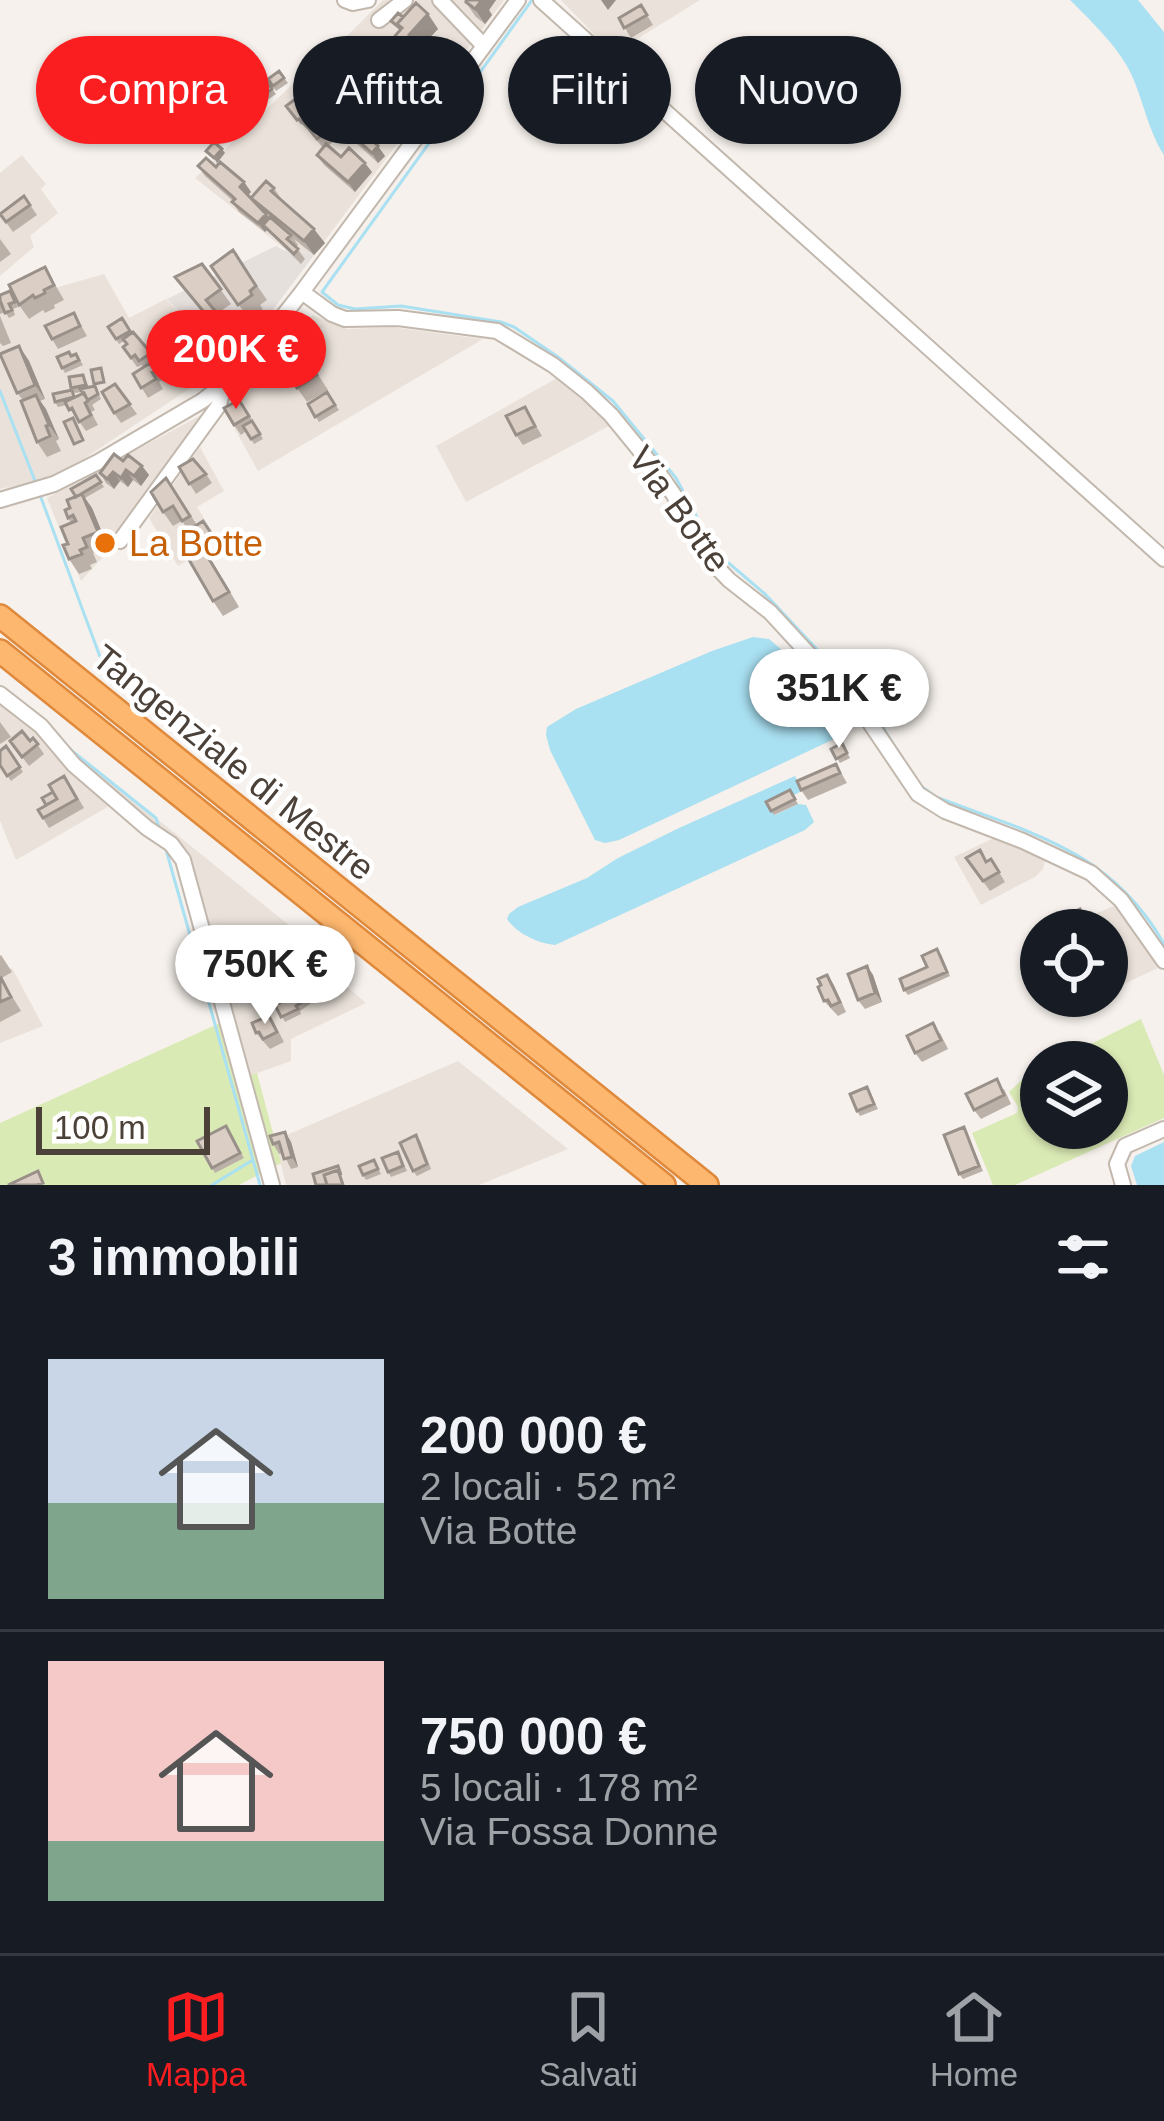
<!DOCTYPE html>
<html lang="it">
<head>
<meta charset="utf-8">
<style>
	:root { --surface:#171b24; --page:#242831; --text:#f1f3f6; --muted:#9ea1a6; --line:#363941; --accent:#fb1e20 }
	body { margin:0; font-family:Helvetica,sans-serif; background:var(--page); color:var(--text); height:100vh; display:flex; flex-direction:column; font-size:45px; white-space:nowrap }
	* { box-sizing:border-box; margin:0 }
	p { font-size:39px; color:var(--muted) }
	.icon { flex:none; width:66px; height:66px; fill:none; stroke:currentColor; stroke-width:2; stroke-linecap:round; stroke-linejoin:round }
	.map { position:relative; height:1185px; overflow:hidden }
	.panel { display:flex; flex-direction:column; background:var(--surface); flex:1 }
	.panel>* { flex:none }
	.guide { position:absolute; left:36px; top:36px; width:1092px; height:108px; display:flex; gap:24px }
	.fabs { position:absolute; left:1020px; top:909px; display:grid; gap:24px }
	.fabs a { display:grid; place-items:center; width:108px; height:108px; border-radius:50%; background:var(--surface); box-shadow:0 3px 9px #0004; font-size:60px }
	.scale { position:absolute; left:36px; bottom:30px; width:174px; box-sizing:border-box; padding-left:12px; border:6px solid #4b4139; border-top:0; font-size:33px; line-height:42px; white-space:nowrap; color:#4b4139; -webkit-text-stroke:9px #fff; paint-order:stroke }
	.price { position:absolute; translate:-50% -102px; padding:0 27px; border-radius:42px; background:#fff; color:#222; font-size:39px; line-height:78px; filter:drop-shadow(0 3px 6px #0008) }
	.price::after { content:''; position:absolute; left:50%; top:72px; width:36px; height:27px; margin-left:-18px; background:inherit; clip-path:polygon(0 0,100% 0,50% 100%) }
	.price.active { background:var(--accent); color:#fff }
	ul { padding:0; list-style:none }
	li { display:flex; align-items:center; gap:36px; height:300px; padding:0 48px }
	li+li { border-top:3px solid var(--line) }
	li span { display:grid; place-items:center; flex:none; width:336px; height:240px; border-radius:0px; color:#555 }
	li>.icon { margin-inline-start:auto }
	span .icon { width:144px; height:144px; fill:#fffc; stroke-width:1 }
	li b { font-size:51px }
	h2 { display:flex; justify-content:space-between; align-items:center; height:144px; padding:0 48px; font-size:51px }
	.chip { padding:0 42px; border-radius:54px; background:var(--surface); box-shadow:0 3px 9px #0004; font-size:42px; line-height:108px }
	.chip.active { background:var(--accent); color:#fff }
	.tabs { display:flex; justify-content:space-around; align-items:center; height:168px; border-top:3px solid var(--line); background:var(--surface); font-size:33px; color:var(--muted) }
	.tabs a { display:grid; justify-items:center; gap:6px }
	.tabs .active { color:var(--accent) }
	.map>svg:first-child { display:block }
</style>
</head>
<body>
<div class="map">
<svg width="1164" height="1185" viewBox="0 0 1164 1185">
	<rect width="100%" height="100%" fill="#f6f1ec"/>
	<!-- residential -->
	<path fill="#eae2da" d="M383,0H504L315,254L286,250L195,178L303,74L315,68Z
		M561,0H700L613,54Z
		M22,155L46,184L41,189L58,213L30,236L34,247L0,276V173Z
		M104,274L129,318L166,299L228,363L82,460L47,479L0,489V296L6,302Z
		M313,315L347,329L391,327L483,339L258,471L226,413L279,344Z
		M557,378L580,395L609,426L466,502L436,446Z
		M205,413L111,548L81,581L47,498Z
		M200,447L224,491L197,507L218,541L178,566L149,518Z
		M0,692L300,934L344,984L366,1003L291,1039V1061L241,1079L178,857L111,805L16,860L0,821Z
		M996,837L1046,859L1043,869L1035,877L981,905L954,857Z
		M1116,905L1158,968L1107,992V930H1065L1064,927Z
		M12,968L43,1026L0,1043V973Z
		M458,1061L568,1149L479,1185H286L275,1140Z"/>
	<!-- industrial -->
	<path fill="#e6e0dd" d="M276,246L283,250L315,254L237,357L228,363L167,299Z"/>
	<!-- green -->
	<path fill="#daeab5" d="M1141,1019L1164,1075V1118L1015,1185H993L972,1133L1017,1113L1018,1107L1009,1092L1026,1076L1041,1069V1128H1107V1062H1055Z
		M222,1022L242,1078L257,1073L281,1163L239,1185H0V1123Z"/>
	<!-- water -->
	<path fill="#a9e0f2" d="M1070,0H1138L1164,32V155C1146,127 1143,95 1127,66C1114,43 1089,19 1070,0Z
		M753,637L769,639L788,655L845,725L847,733L619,840L605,843L595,840L550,750L546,735L547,727L576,709L712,651Z
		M795,776L802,789L800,792L771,806L775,815L798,804L806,805L814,822L805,830L555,945C538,943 517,934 507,919L509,914L518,907L587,878L618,858L679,828Z
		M1164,1142V1185H1137L1131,1166L1135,1156Z"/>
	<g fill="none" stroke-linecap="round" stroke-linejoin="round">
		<!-- stream -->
		<path stroke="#a9e0f2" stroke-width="3" d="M532,0L322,292L338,305L355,309L401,306L501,322L514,327L558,357L613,401L676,478L709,540L724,559L766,595L869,705L909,769
			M0,391L37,486
			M40,495L102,662
			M66,746L156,818L160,831
			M921,786L936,797C1030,833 1111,850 1164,944
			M165,846L260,1185
			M212,1185L251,1161"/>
		<!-- minor casing -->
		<g stroke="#c2b8ae" stroke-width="18">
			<path id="minor" d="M345,0L353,3L368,0
				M440,0L484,46
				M541,0L1164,559
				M379,20L405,0
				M302,292L332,314L345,319L398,318L497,331L553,365L587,392L611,415L660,475L674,495L696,539L712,562L729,580L770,612L864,714L918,794L945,811L1023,841L1091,873L1121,900L1164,961
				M0,500L54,484L98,462L202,401L238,373L302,292L518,0
				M120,541L219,405L221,397L217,391
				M0,694L41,726L74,765L147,828L171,844L183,860L272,1185
				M1123,1185L1117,1164L1125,1146L1164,1129"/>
		</g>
		<!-- highway casing -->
		<g stroke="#df893c" stroke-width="26">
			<path id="highway" d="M0,616L707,1185
				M0,651L664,1185"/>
		</g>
		<!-- minor -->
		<use href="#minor" stroke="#fff" stroke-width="14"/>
		<!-- highway -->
		<use href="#highway" stroke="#feb76e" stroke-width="21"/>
	</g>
	<!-- wall -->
	<path fill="#bcb1a9" d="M464,0H496L489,10L492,15L485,24L476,17Z
		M428,14L438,29L422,46L438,67L427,79L412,65L402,51L404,48L395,36L400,30L391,21L403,17Z
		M647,15L653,25L631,38L619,18Z
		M340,40L347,50L339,56L360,82L350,90L334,69L338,65L325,48Z
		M389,41L400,54L383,69L373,56Z
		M279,71L288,83L276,91L268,79Z
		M265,79L276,94L266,101L255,86Z
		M353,90L388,131L374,143L385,156L378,163L357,144L351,134L353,132L334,109Z
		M286,106L318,113L321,110L340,136L328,146L341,157L372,172L355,192L324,165L317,155L323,148L303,123L301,125Z
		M198,166L216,167L244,182L251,192L248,195L251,199L274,188L283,202L325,243L314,255L294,239L298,245L296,247L305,259L301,264L267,230L265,232L239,212L232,202L233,201L205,176Z
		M24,196L37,215L13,232L0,214Z
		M0,239L11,254L0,262Z
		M233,250L267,300L260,305L263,309L249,319L211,266Z
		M202,264L231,304L218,313L231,332L223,338L175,277Z
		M45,267L64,300L54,305L55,308L45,313L43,310L29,319L19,305Z
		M10,291L18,307L13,309L15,315L9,318L5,312L0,314V295Z
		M74,313L87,336L58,349L52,339Z
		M0,316L11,343L3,346L0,343Z
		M122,318L131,333L133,332L157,363L152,366L162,380L159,382L163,389L148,398L133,374L143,367L142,365L137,367L123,347L127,344L124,341L119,344L108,327Z
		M19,346L29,361L45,399L40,401L59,439L56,441L61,451L47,457L37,442L23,400L17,393L11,350Z
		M304,353L328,390L307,402L297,388Z
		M76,354L83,365L65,373L62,368Z
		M83,375L89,387L95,386L101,399L92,405L95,410L91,412L98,425L86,431L67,405L58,407L55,402L82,394L81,392L75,393L71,388Z
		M115,384L137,414L121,423L114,413Z
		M327,392L339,410L319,422L308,404Z
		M525,407L542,436L523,445L516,435Z
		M246,409L263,439L254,444L246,431L241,435L234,425Z
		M123,461L142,466L149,475L141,486L133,480L128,487L120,481L114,489L106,483L100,473Z
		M179,467L206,474L212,483L196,494Z
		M96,475L104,487L85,498L92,508L108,547L93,553L97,562L90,565L92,569L79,574L69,559L68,544L71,523L68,518L70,508Z
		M166,478L197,525L203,521L214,538L200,547L182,521L173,526L163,512Z
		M213,563L239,607L223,616L213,601Z
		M0,722L11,737L0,744Z
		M33,738L44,754L29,766L10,741H30Z
		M842,743L850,758L840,763L831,749Z
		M6,746L23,772L11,781L0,765Z
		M836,764L847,783L808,800L801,790Z
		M71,786L84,808L49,828L38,810Z
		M790,790L798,804L774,815L766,802Z
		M966,858L987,861L991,859L1005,882L990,891Z
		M1107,937L1117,951L1127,973L1113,979L1107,971Z
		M259,950L263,969L269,967L277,980L291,987L294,996L307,989L314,1001L300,1011L301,1014L285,1022L276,1006L268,997L259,971L247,975L241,965Z
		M941,954L950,976L908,995L904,990Z
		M1,955L12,972L0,979V956Z
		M867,966L873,975L882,1002L865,1009L858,1000Z
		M827,975L834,985L846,1012L838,1016L824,1001L821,985Z
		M1,978L21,1011L0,1022V979Z
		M272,1019L284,1042L270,1049L256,1033Z
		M940,1033L948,1049L922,1062L915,1053Z
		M867,1087L878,1109L860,1116L857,1111Z
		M1004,1089L1011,1104L981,1119L974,1110Z
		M226,1126L244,1158L215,1173L212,1168Z
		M964,1127L983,1171L963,1179L959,1174Z
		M285,1132L291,1142L298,1167L291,1169L283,1153L279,1154L273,1144Z
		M420,1140L431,1169L417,1176L413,1171Z
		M401,1157L407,1171L391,1177L388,1172Z
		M374,1160L381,1174L366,1180L363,1175Z"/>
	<!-- shaded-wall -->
	<path fill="#999089" d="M480,0H496L489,10L492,15L485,24L475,9Z
		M601,0H616L608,10Z
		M428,14L438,29L419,49L409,35Z
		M428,52L438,67L427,79L417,64Z
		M378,146L385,156L378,163L372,153Z
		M222,149L225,153L217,163L214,158Z
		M365,163L372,172L355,192L348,182Z
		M244,182L251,192L246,197L240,187Z
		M266,214L273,223L263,225L267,230L265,232L258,223Z
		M314,229L325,243L314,255L304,241Z
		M19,346L29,361L45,399L35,385Z
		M36,395L46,409L59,439L49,425Z
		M142,466L149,475L141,486L134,476Z
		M126,470L133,480L128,487L121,478Z
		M113,472L120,481L114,489L107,479Z
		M82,494L92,508L108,547L98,532Z
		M1107,937L1117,951L1127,973L1117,958Z
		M252,940L259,950L263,969L256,960Z
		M867,966L873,975L882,1002L875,993Z
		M285,1132L291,1142L298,1167L292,1157Z"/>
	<!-- building -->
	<path fill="#dbcec4" stroke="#999089" stroke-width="3" d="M467,0H482L475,9L466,2Z
		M416,3L428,14L409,35L428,52L417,64L402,51L407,46L395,36L402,28L397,24Z
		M641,5L647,15L624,28L619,18Z
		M398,13L403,17L397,24L401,29L391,21Z
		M340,40L344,46L336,51L341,58L337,62L325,48Z
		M389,41L397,49L380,64L373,56Z
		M343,61L353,72L344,80L334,69Z
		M279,71L284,78L273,86L268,79Z
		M265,79L272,89L263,96L255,86Z
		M353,90L367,108L350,126L334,109Z
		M302,94L318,113L304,123L308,128L299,119L297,120L286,106Z
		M321,110L333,126L317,139L304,123Z
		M373,113L381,121L366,135L378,146L372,153L351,134Z
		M214,142L222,149L214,158L206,151Z
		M326,144L341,157L349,148L365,163L348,182L317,155Z
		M206,158L216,167L220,162L244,182L240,187L266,214L258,223L232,202L235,199L232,196L198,166Z
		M266,181L274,188L271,191L314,229L304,241L251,198Z
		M24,196L30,205L6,222L0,214Z
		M270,217L291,235L287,239L298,249L294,254L263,225Z
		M233,250L256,286L250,291L252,295L238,305L211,266Z
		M202,264L221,289L206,300L221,318L213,323L175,277Z
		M45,267L54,285L44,290L45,293L35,298L33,295L19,305L9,285Z
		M10,291L15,302L9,304L12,310L5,313L0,300V295Z
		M74,313L80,326L52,339L45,326Z
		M122,318L130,331L116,339L108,327Z
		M133,332L151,353L139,361L135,355L131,358L123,347L127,344L123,339Z
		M19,346L35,385L17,393L0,354Z
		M69,352L71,356L76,354L79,360L62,368L57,357Z
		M304,353L317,375L297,388L283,365Z
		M150,363L155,371L152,372L156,379L141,388L133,374Z
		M101,368L104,382L94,384L91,370Z
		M83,375L86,385L71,388L69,377Z
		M115,384L130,404L114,413L102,392Z
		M95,386L98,394L88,400L80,389Z
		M72,390L74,397L55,402L53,394Z
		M327,392L335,405L315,417L308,404Z
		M84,393L88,401L85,403L91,415L79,422L72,408L69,410L65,402Z
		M36,395L49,425L46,426L50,436L37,442L21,401Z
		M239,400L249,416L234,425L224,408Z
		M525,407L535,426L516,435L506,416Z
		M73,418L83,440L74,444L64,422Z
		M252,421L260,434L251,439L243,426Z
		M114,454L123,461L128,455L142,466L134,476L126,470L121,478L113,472L107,479L100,473Z
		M193,459L206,474L189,484L179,467Z
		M96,475L101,482L76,497L71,489Z
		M166,478L190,516L182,521L173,506L163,512L151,492Z
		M82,494L98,532L83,538L87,547L80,550L82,554L69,559L63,545L68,544L61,527L76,521L73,515L68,518L65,510L70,508L67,500Z
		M203,521L211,533L196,542L189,530Z
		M203,549L229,592L213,601L188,558Z
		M22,731L30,741L33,738L38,744L22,757L10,741Z
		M842,743L847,753L836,759L831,749Z
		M6,746L20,767L7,776L0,765V751Z
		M836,764L840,773L801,790L797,781Z
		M64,776L77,799L43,818L38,810L57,799L49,785Z
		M790,790L795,799L771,811L766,802Z
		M53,792L57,799L46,805L42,798Z
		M980,850L986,862L991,859L999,872L983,881L966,858Z
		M1080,909L1089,930H1073L1067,915Z
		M1107,937L1117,958L1107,963Z
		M252,940L256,960L241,965L237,953L239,952L237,945Z
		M937,949L947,972L904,990L900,979L927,967L922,956Z
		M867,966L875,993L858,1000L848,974Z
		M269,967L273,981L284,977L288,989L268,997L259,970Z
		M827,975L840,1002L831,1006L828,1000L824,1001L818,987L821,985L818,979Z
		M1,978L11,997L0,1002V979Z
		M307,989L311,996L296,1006L298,1009L281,1017L275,1005Z
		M269,1016L277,1032L263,1039L259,1032L256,1033L252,1023Z
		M933,1023L941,1040L915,1053L907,1036Z
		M997,1079L1004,1095L974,1110L966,1094Z
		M867,1087L874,1104L857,1111L850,1094Z
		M226,1126L240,1153L212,1168L197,1141Z
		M964,1127L979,1166L959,1174L944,1135Z
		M285,1132L292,1157L284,1159L279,1142L273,1144L270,1136Z
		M416,1135L427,1164L413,1171L400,1143Z
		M398,1152L403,1166L388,1172L382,1158Z
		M374,1160L378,1169L363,1175L359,1166Z
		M338,1166L341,1175L338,1170L324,1175L327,1185H316L313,1174Z
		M338,1170L343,1185H327L324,1175Z
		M38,1171L43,1183L37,1185H8Z"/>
	<!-- markers -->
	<circle fill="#e8710a" stroke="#fff" stroke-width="4.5" cx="105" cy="543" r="12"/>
	<g text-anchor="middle" stroke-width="9" stroke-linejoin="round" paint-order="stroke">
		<!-- street labels -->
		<g font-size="36" fill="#4b4139" stroke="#fff">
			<text transform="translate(680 509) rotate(54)" y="13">Via Botte</text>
			<text transform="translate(234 762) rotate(39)" y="13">Tangenziale di Mestre</text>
		</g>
		<!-- food labels -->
		<g font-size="36" fill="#c56008" stroke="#fff" text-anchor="start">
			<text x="129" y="556">La Botte</text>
		</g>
	</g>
</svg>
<div class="fabs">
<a><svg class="icon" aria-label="locate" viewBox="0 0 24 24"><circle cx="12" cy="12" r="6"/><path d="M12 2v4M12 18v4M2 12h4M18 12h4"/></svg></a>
<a><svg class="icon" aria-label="layers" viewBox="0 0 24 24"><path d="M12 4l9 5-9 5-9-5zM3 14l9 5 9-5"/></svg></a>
</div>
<div class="scale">100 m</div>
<b class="price active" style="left:236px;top:412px">200K €</b>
<b class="price" style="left:839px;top:751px">351K €</b>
<b class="price" style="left:265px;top:1027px">750K €</b>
<div class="guide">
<a class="chip active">Compra</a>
<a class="chip">Affitta</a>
<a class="chip">Filtri</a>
<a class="chip">Nuovo</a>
</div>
</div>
<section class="panel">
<h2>3 immobili<svg class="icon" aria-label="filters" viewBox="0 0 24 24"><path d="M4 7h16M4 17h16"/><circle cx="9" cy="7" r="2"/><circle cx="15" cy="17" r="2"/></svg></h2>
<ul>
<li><span style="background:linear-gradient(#c9d6e8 60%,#7fa58c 0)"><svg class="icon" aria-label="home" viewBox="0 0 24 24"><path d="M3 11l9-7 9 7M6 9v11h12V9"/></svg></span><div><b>200 000 €</b><p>2 locali · 52 m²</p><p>Via Botte</p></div></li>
<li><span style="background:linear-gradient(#f6c9c9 75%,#7fa58c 0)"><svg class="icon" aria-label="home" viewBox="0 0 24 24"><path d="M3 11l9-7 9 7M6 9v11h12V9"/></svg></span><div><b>750 000 €</b><p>5 locali · 178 m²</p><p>Via Fossa Donne</p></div></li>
</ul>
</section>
<nav class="tabs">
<a class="active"><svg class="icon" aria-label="map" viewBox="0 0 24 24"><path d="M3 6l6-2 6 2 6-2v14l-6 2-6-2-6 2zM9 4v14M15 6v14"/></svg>Mappa</a>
<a><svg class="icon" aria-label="saved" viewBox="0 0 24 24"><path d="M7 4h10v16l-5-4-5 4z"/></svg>Salvati</a>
<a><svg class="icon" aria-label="home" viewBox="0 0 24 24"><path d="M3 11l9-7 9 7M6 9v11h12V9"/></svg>Home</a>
</nav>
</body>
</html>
